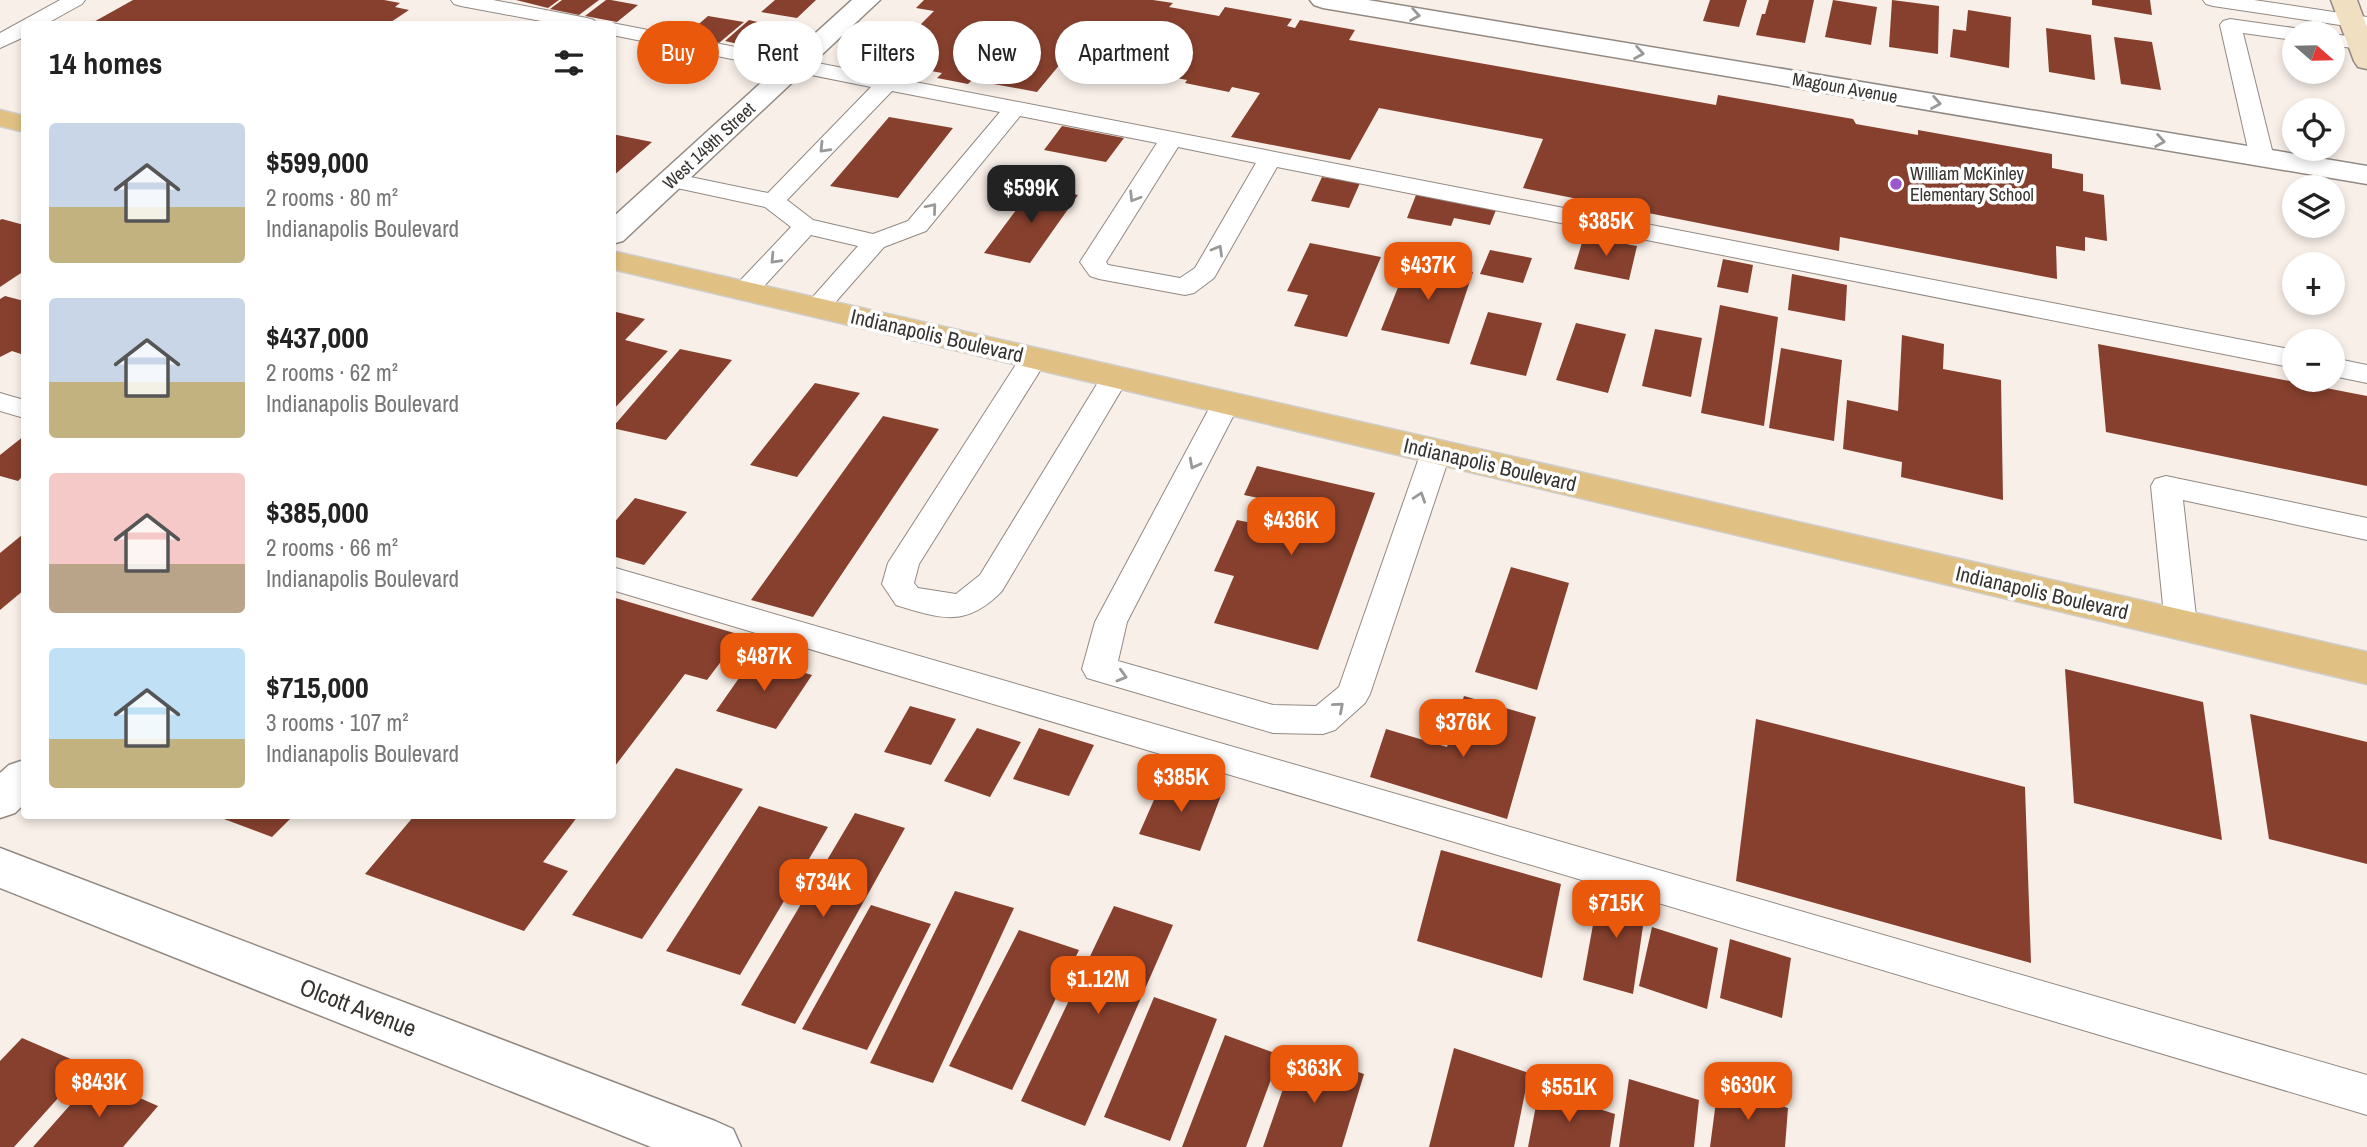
<!DOCTYPE html>
<html lang="en">
<head>
<meta charset="utf-8">
<style>
	:root { --surface:#fff; --page:#f6f6f6; --text:#222; --muted:#767676; --accent:#ea580c }
	body { margin:0; font-family:"Archivo Narrow",sans-serif; background:var(--page); color:var(--text); height:100vh; display:flex; flex-direction:column; font-size:26px; white-space:nowrap }
	* { box-sizing:border-box; margin:0 }
	p { font-size:23px; color:var(--muted) }
	.icon { flex:none; width:38px; height:38px; fill:none; stroke:currentColor; stroke-width:2; stroke-linecap:round; stroke-linejoin:round }
	.map { position:relative; flex:1; overflow:hidden }
	.panel { position:absolute; left:21px; top:21px; width:595px; height:798px; display:flex; flex-direction:column; background:var(--surface); border-radius:7px; box-shadow:0 4px 10px #0003 }
	.panel>* { flex:none }
	.hud { position:absolute; left:637px; top:21px; width:665px; height:63px; display:flex; gap:14px }
	.needle { width:46px; rotate:110deg }
	.buttons { position:absolute; left:2282px; top:21px; display:grid; gap:14px }
	.buttons a { display:grid; place-items:center; width:63px; height:63px; border-radius:50%; background:var(--surface); box-shadow:0 4px 10px #0003; font-size:35px }
	.price { position:absolute; translate:-50% -60px; padding:0 16px; border-radius:14px; background:var(--accent); color:#fff; font-size:23px; line-height:46px; filter:drop-shadow(0 2px 4px #0008) }
	.price::after { content:''; position:absolute; left:50%; top:42px; width:21px; height:16px; margin-left:-10px; background:inherit; clip-path:polygon(0 0,100% 0,50% 100%) }
	.price.on { background:#222; color:#fff }
	ul { padding:0; list-style:none }
	li { display:flex; align-items:center; gap:21px; height:175px; padding:0 28px }
	li span { display:grid; place-items:center; flex:none; width:196px; height:140px; border-radius:7px; color:#555 }
	li>.icon { margin-inline-start:auto }
	span .icon { width:84px; height:84px; fill:#fffc; stroke-width:1 }
	li b { font-size:30px }
	h2 { display:flex; justify-content:space-between; align-items:center; height:84px; padding:0 28px; font-size:30px }
	.tag { padding:0 24px; border-radius:32px; background:var(--surface); box-shadow:0 4px 10px #0003; font-size:24px; line-height:63px }
	.tag.on { background:var(--accent); color:#fff }
	.map>svg:first-child { display:block }
</style>
</head>
<body>
<div class="map">
<svg width="2367" height="1147" viewBox="0 0 2367 1147">
	<rect width="100%" height="100%" fill="#f8efe8"/>
	<!-- building -->
	<path fill="#87402e" d="M133,0H384L400,3L395,7L409,10L388,24H90Z
		M516,0H559L548,8Z
		M562,0H599L579,15L550,9Z
		M606,0H611L638,5L617,22L585,16Z
		M775,0H816L797,18L761,12Z
		M924,0H1153L1173,3L1169,7L1219,16L1225,7L1292,19L1287,26L1295,28L1300,20L1355,30L1349,40L1716,105L1718,95L1853,119L1856,124L1918,135V130L2052,154V168L2083,174V191L2104,195L2107,241L2085,237V251L2056,246L2057,279L1840,237L1839,251L1523,188L1543,139L1379,108L1350,160L1231,137L1260,93L1232,87L1229,92L1185,83L1187,80L1066,57L1037,92L972,80L968,84L937,78L942,73L876,61L912,25L919,26L934,11L916,8Z
		M1710,0H1747L1739,27L1703,21Z
		M1769,0H1814L1805,43L1756,35L1762,14H1765Z
		M1833,0L1877,7L1871,45L1825,37Z
		M1892,0L1939,6L1938,54L1889,47Z
		M2092,0H2150L2152,15L2092,5Z
		M1968,10L2011,17L2009,68L1950,57L1953,29L1966,31Z
		M708,16L744,22L719,43L684,37Z
		M749,20L784,28L760,49L725,41Z
		M2046,28L2091,35L2095,80L2049,72Z
		M2114,37L2152,42L2161,90L2121,84Z
		M889,117L953,128L898,198L830,186Z
		M1062,126L1124,138L1106,162L1044,150Z
		M612,134L652,142L612,177Z
		M1322,177L1360,183L1349,208L1311,201Z
		M1034,186L1078,195L1030,263L984,253Z
		M1416,195L1496,210L1490,225L1454,218L1451,226L1407,218Z
		M2,219L24,225V271L0,287V220Z
		M1584,236L1637,246L1629,280L1574,269Z
		M1310,243L1381,257L1347,337L1294,326L1308,295L1287,291Z
		M1490,250L1532,258L1523,283L1480,274Z
		M1723,259L1753,265L1748,293L1717,287Z
		M1409,260L1473,272L1449,344L1381,330Z
		M1792,274L1847,285L1845,321L1788,310Z
		M5,296L24,301V355L12,351L0,357V299Z
		M1720,305L1778,317L1764,426L1701,413Z
		M612,311L645,319L625,340L668,351L612,411Z
		M1488,312L1542,323L1526,376L1470,364Z
		M1576,323L1626,334L1608,393L1556,380Z
		M1655,329L1702,338L1691,397L1642,386Z
		M1902,335L1944,344L1943,369L2001,380L2003,500L1901,477L1902,462L1843,449L1847,400L1898,411Z
		M2098,344L2367,396V486L2106,432Z
		M1781,348L1842,360L1834,441L1769,428Z
		M680,349L732,360L666,440L612,428Z
		M815,383L860,393L797,477L750,465Z
		M883,416L939,429L813,617L751,600Z
		M24,436V475L18,481L0,476V455Z
		M1257,466L1375,493L1318,650L1214,623L1234,576L1214,571L1237,520L1252,523L1263,499L1244,495Z
		M635,498L687,512L644,565L612,556V525Z
		M22,535L24,536V590L0,610V553Z
		M1511,567L1569,583L1537,690L1475,672Z
		M612,597L741,635L707,680L685,674L612,770Z
		M753,658L812,675L776,729L716,711Z
		M2065,669L2203,702L2222,840L2074,803Z
		M1464,696L1536,717L1507,819L1370,777L1386,729L1447,747Z
		M910,706L956,719L931,765L884,752Z
		M2250,714L2367,742V864L2269,839Z
		M1756,719L2025,787L2031,963L1736,881Z
		M977,728L1021,742L990,797L944,781Z
		M1039,728L1094,745L1069,796L1013,779Z
		M676,768L743,789L642,939L572,915Z
		M1164,777L1222,793L1200,851L1139,834Z
		M759,806L828,827L740,975L666,951Z
		M855,813L905,828L795,1024L741,1005Z
		M216,816H293L272,837Z
		M414,816H578L543,862L568,871L524,931L365,874Z
		M1441,850L1561,884L1542,978L1417,941Z
		M1600,886L1647,899L1633,994L1583,980Z
		M955,891L1014,908L933,1083L870,1063Z
		M871,905L931,924L867,1050L802,1029Z
		M1114,906L1173,925L1085,1126L1021,1101Z
		M1652,927L1718,948L1707,1009L1639,986Z
		M1019,930L1079,950L1012,1090L949,1066Z
		M1730,939L1791,958L1782,1018L1720,998Z
		M1154,997L1217,1019L1170,1141L1104,1117Z
		M1225,1035L1280,1055L1246,1147H1182Z
		M22,1038L87,1066L14,1147H0V1061Z
		M1454,1048L1529,1073L1514,1147H1429Z
		M1296,1051L1364,1074L1342,1147H1263Z
		M94,1078L158,1106L123,1147H33Z
		M1629,1079L1699,1100L1694,1147H1619Z
		M1718,1086L1788,1108L1785,1147H1710Z
		M1539,1090L1615,1114L1610,1147H1528Z"/>
	<g fill="none" stroke-linecap="round" stroke-linejoin="round">
		<!-- lane casing -->
		<g stroke="#928983" stroke-width="2">
			<path id="lane" d="M60,0H85L82,4L46,24H24V37L0,48V33Z
				M451,0H493L587,18L594,20L597,24H557L461,6L454,4Z
				M2203,0H2254L2367,17V29L2213,6L2206,4Z
				M2230,19L2294,28L2304,33H2294V40L2243,33L2274,158L2270,163H2254L2250,158L2220,25L2223,21Z
				M612,23L2294,350V368L1277,167L1214,278L1194,293L1185,295L1099,279L1090,276L1080,262L1157,143L1020,116L926,231L884,247L825,314L816,316L807,314L803,308L858,246L811,235L754,297L745,299L736,297L732,291L736,285L791,227L765,207L663,185L659,180L663,175L671,173L768,193L871,87L612,35V24H605ZM892,91L1000,112L908,221L873,234L813,220L787,200ZM1178,147L1256,163L1195,268L1180,278L1108,265L1106,262Z
				M2333,34L2367,39V49L2333,46Z
				M1034,349L1044,352L1048,358L919,564L914,583L918,588L956,594L980,575L1105,371L1115,368L1125,371L1129,377L1002,591C966,628 941,619 896,605L882,584L888,563L1024,352Z
				M2333,358L2367,365V383L2333,376Z
				M0,393L24,400V418L0,411Z
				M1226,394L1236,396L1240,403L1127,622L1118,661L1273,705L1316,706L1339,687L1421,452L1426,445L1436,442L1446,445L1451,452L1370,694L1365,703L1335,730L1323,734L1273,733L1087,678L1082,669L1095,622L1212,403L1216,396Z
				M2166,476L2367,518V540L2183,500L2197,625L2192,634L2181,637L2170,634L2165,625L2151,486L2155,479Z
				M612,567L2367,1075V1115L612,590Z"/>
		</g>
		<!-- street casing -->
		<g stroke="#928983" stroke-width="3">
			<path id="street" d="M852,0H880L623,241L612,244V218Z
				M1310,0H1368L2367,166V184L1323,8L1314,5Z
				M24,760V804L15,813L0,818V773L9,765Z
				M0,848L715,1121L733,1129L741,1147H651L0,888Z"/>
		</g>
		<!-- secondary casing -->
		<g stroke="#928983" stroke-width="3">
			<path id="secondary" d="M2331,0H2357L2367,27V69L2358,67L2354,61Z"/>
		</g>
		<!-- primary casing -->
		<g stroke="#cfcecd" stroke-width="3">
			<path id="primary" d="M0,110L24,116V132L0,126Z
				M612,251L2367,652V684L612,269Z"/>
		</g>
		<!-- lane -->
		<use href="#lane" fill="#fff" fill-rule="evenodd"/>
		<!-- street -->
		<use href="#street" fill="#fff" fill-rule="evenodd"/>
		<!-- secondary -->
		<use href="#secondary" fill="#f0e0c1" fill-rule="evenodd"/>
		<!-- primary -->
		<use href="#primary" fill="#e1c183" fill-rule="evenodd"/>
	</g>
	<!-- one-way arrows -->
	<defs><path id="oneway-chevron" d="M-2-3.5L2.5 0L-2 3.5" fill="none" stroke-width="1.6" stroke-linecap="round" stroke-linejoin="round" transform="scale(1.75)"/></defs>
	<g stroke="#9a9998">
		<use href="#oneway-chevron" transform="translate(1415 15) rotate(10)"/>
		<use href="#oneway-chevron" transform="translate(1639 53) rotate(10)"/>
		<use href="#oneway-chevron" transform="translate(1936 103) rotate(10)"/>
		<use href="#oneway-chevron" transform="translate(2160 141) rotate(10)"/>
		<use href="#oneway-chevron" transform="translate(824 148) rotate(134)"/>
		<use href="#oneway-chevron" transform="translate(1134 197) rotate(122)"/>
		<use href="#oneway-chevron" transform="translate(932 208) rotate(-50)"/>
		<use href="#oneway-chevron" transform="translate(1218 250) rotate(-60)"/>
		<use href="#oneway-chevron" transform="translate(775 259) rotate(133)"/>
		<use href="#oneway-chevron" transform="translate(1194 464) rotate(118)"/>
		<use href="#oneway-chevron" transform="translate(1420 497) rotate(-71)"/>
		<use href="#oneway-chevron" transform="translate(1122 676) rotate(16)"/>
		<use href="#oneway-chevron" transform="translate(1339 707) rotate(-41)"/>
	</g>
	<!-- markers -->
	<circle fill="#9b57cc" stroke="#fefefe" stroke-width="2.5" cx="1896" cy="184" r="7"/>
	<g text-anchor="middle" stroke-width="7" stroke-linejoin="round" paint-order="stroke">
		<!-- far-street labels -->
		<g font-size="18" fill="#363330" stroke="#fefefe">
			<text transform="translate(1845 88) rotate(10)" y="6">Magoun Avenue</text>
			<text transform="translate(709 146) rotate(-43)" y="6">West 149th Street</text>
		</g>
		<!-- far-poi labels -->
		<g font-size="18" fill="#363330" stroke="#fefefe" text-anchor="start">
			<text x="1910" y="180">William McKinley<tspan x="1910" dy="21">Elementary School</tspan></text>
		</g>
		<!-- street labels -->
		<g font-size="21" fill="#363330" stroke="#fefefe">
			<text transform="translate(937 336) rotate(13)" y="7">Indianapolis Boulevard</text>
			<text transform="translate(1490 465) rotate(13)" y="7">Indianapolis Boulevard</text>
			<text transform="translate(2042 593) rotate(13)" y="7">Indianapolis Boulevard</text>
		</g>
		<!-- near-street labels -->
		<g font-size="24" fill="#363330" stroke="#fefefe">
			<text transform="translate(358 1008) rotate(21)" y="8">Olcott Avenue</text>
		</g>
	</g>
</svg>
<div class="buttons">
<a><svg class="needle" viewBox="-14 -14 28 28"><path d="M0-13l5 13h-10z" fill="#e53935"/><path d="M0 13l5-13h-10z" fill="#767676"/></svg></a>
<a><svg class="icon" aria-label="locate" viewBox="0 0 24 24"><circle cx="12" cy="12" r="6"/><path d="M12 2v4M12 18v4M2 12h4M18 12h4"/></svg></a>
<a><svg class="icon" aria-label="layers" viewBox="0 0 24 24"><path d="M12 4l9 5-9 5-9-5zM3 14l9 5 9-5"/></svg></a>
<a>+</a>
<a>−</a>
</div>
<b class="price on" style="left:1031px;top:225px">$599K</b>
<b class="price" style="left:1606px;top:258px">$385K</b>
<b class="price" style="left:1428px;top:302px">$437K</b>
<b class="price" style="left:1291px;top:557px">$436K</b>
<b class="price" style="left:764px;top:693px">$487K</b>
<b class="price" style="left:1463px;top:759px">$376K</b>
<b class="price" style="left:1181px;top:814px">$385K</b>
<b class="price" style="left:823px;top:919px">$734K</b>
<b class="price" style="left:1616px;top:940px">$715K</b>
<b class="price" style="left:1098px;top:1016px">$1.12M</b>
<b class="price" style="left:1314px;top:1105px">$363K</b>
<b class="price" style="left:99px;top:1119px">$843K</b>
<b class="price" style="left:1748px;top:1122px">$630K</b>
<b class="price" style="left:1569px;top:1124px">$551K</b>
<div class="hud">
<a class="tag on">Buy</a>
<a class="tag">Rent</a>
<a class="tag">Filters</a>
<a class="tag">New</a>
<a class="tag">Apartment</a>
</div>
<section class="panel">
<h2>14 homes<svg class="icon" aria-label="filters" viewBox="0 0 24 24"><path d="M4 7h16M4 17h16"/><circle cx="9" cy="7" r="2"/><circle cx="15" cy="17" r="2"/></svg></h2>
<ul>
<li><span style="background:linear-gradient(#c9d6e8 60%,#c2b280 0)"><svg class="icon" aria-label="home" viewBox="0 0 24 24"><path d="M3 11l9-7 9 7M6 9v11h12V9"/></svg></span><div><b>$599,000</b><p>2 rooms · 80 m²</p><p>Indianapolis Boulevard</p></div></li>
<li><span style="background:linear-gradient(#c9d6e8 60%,#c2b280 0)"><svg class="icon" aria-label="home" viewBox="0 0 24 24"><path d="M3 11l9-7 9 7M6 9v11h12V9"/></svg></span><div><b>$437,000</b><p>2 rooms · 62 m²</p><p>Indianapolis Boulevard</p></div></li>
<li><span style="background:linear-gradient(#f6c9c9 65%,#b9a48a 0)"><svg class="icon" aria-label="home" viewBox="0 0 24 24"><path d="M3 11l9-7 9 7M6 9v11h12V9"/></svg></span><div><b>$385,000</b><p>2 rooms · 66 m²</p><p>Indianapolis Boulevard</p></div></li>
<li><span style="background:linear-gradient(#bfe0f5 65%,#c2b280 0)"><svg class="icon" aria-label="home" viewBox="0 0 24 24"><path d="M3 11l9-7 9 7M6 9v11h12V9"/></svg></span><div><b>$715,000</b><p>3 rooms · 107 m²</p><p>Indianapolis Boulevard</p></div></li>
</ul>
</section>
</div>
</body>
</html>
